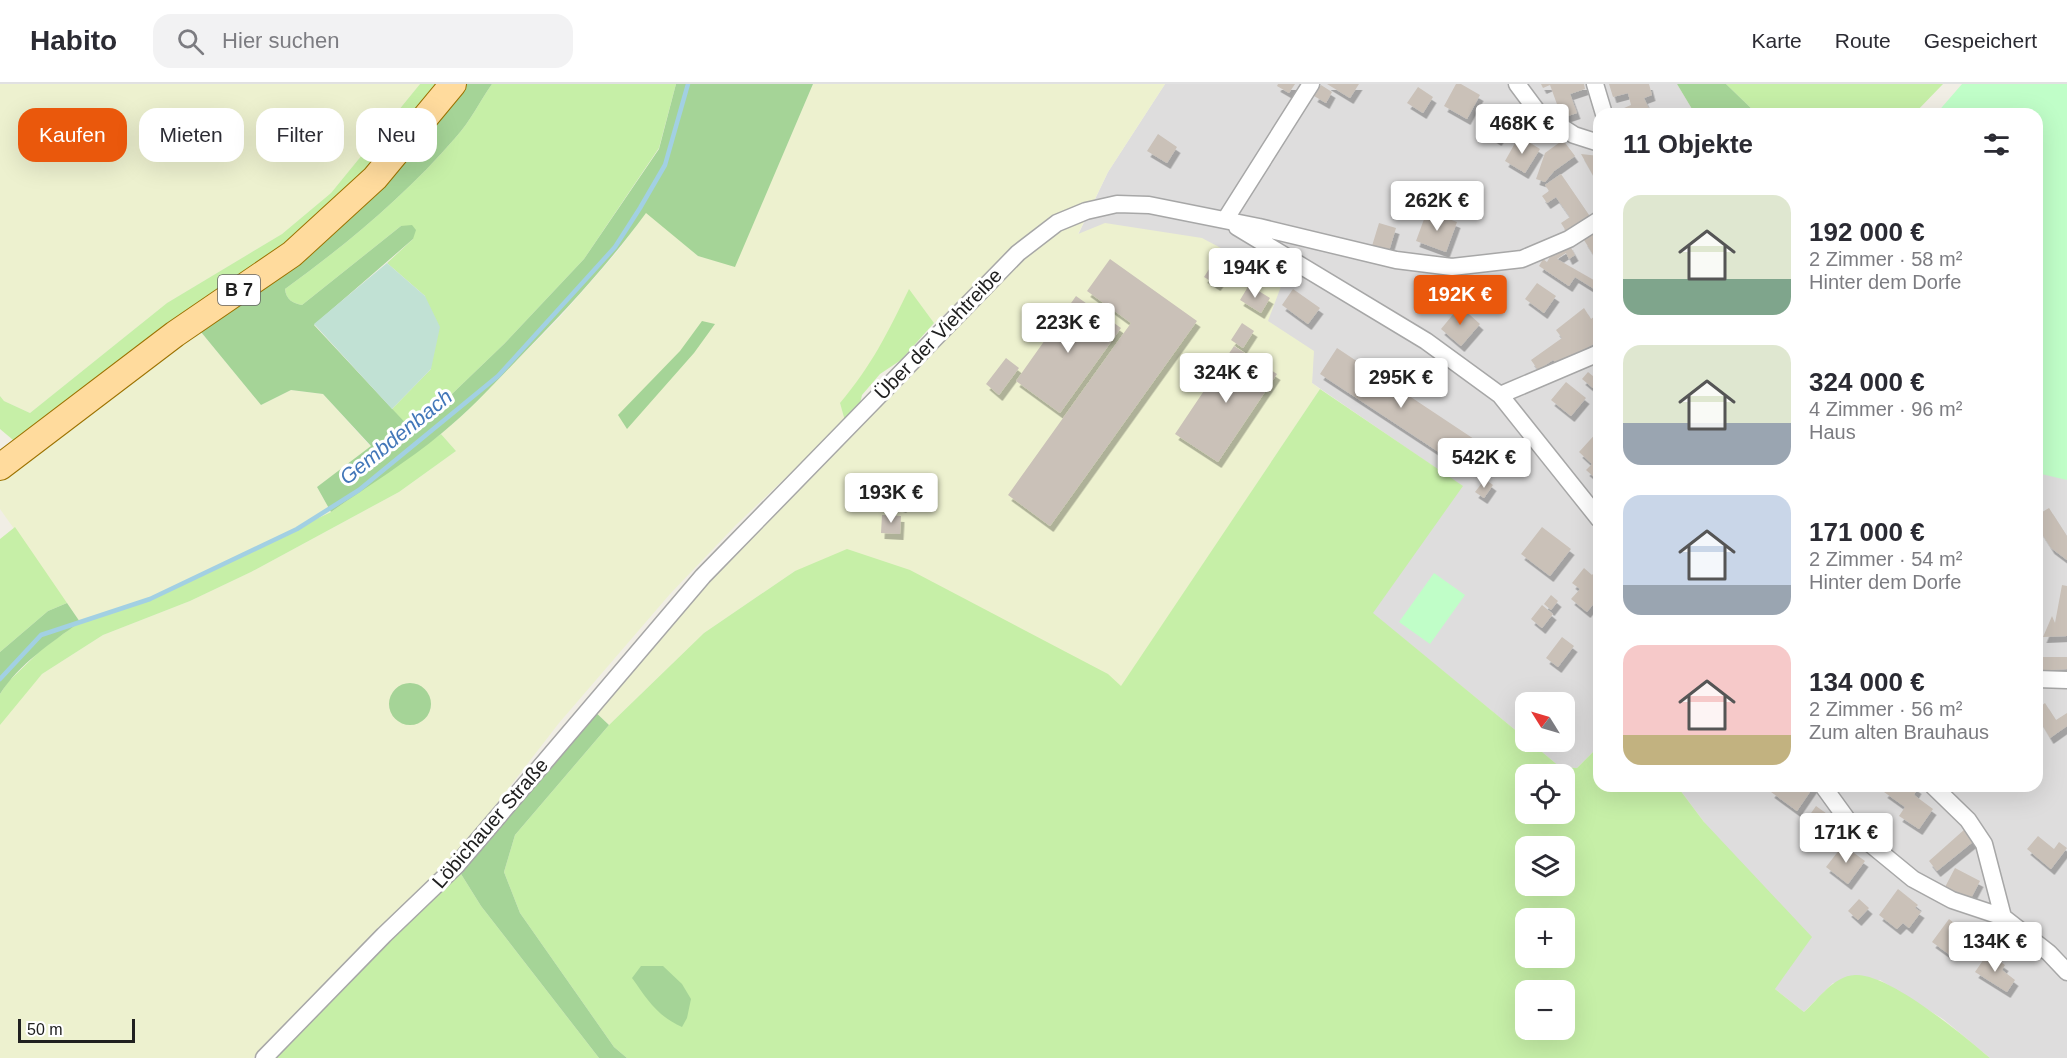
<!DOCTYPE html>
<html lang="de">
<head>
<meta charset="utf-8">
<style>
	:root { --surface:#fff; --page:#f2f2f3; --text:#2b2b33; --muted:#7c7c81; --line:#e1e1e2; --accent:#ea580c }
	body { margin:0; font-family:Arial,sans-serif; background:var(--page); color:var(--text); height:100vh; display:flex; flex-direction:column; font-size:22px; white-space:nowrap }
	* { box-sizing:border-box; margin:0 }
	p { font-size:20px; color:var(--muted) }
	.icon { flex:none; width:33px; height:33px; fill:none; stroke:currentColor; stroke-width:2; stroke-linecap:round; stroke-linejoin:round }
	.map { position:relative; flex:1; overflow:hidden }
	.panel { position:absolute; left:1593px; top:24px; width:450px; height:684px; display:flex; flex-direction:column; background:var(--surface); border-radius:18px; box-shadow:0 6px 24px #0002 }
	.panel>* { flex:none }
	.guide { position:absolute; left:18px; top:24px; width:570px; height:54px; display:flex; gap:12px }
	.needle { width:39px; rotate:307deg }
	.tools { position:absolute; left:1515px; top:608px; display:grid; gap:12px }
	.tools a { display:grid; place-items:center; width:60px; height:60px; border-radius:12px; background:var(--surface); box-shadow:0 6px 24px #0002; font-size:30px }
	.scale { position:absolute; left:18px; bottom:15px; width:117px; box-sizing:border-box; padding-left:6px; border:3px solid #202020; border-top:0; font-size:16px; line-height:21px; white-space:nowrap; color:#202020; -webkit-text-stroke:4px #fff; paint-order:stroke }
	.price { position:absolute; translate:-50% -51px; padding:0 14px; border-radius:6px; background:#fff; color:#222; font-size:20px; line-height:39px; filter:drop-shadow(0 2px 3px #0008) }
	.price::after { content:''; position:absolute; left:50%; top:36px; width:18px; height:14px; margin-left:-9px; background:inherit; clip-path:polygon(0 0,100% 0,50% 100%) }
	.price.active { background:var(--accent); color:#fff }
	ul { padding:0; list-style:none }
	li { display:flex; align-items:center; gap:18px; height:150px; padding:0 30px }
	li span { display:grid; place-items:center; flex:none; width:168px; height:120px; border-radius:18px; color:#555 }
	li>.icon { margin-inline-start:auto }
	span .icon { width:72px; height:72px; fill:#fffc; stroke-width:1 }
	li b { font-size:26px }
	h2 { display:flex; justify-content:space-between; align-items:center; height:72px; padding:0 30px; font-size:26px }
	.chip { padding:0 21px; border-radius:18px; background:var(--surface); box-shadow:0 6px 24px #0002; font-size:21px; line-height:54px }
	.chip.active { background:var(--accent); color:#fff }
	header { display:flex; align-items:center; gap:36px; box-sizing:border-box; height:84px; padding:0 30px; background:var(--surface); border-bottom:2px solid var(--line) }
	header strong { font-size:28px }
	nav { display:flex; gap:33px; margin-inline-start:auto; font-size:21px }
	.search { width:420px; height:54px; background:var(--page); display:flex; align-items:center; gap:15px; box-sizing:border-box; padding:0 21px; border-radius:18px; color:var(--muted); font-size:22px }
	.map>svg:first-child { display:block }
</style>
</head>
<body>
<header>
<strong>Habito</strong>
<div class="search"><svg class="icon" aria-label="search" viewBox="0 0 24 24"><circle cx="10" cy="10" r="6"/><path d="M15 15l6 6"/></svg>Hier suchen</div>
<nav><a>Karte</a><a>Route</a><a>Gespeichert</a></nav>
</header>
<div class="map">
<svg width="2067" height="974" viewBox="0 0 2067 974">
	<defs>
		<filter id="shadow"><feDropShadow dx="3.5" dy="6" stdDeviation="0" flood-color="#0004"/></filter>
	</defs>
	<rect width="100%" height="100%" fill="#f1eee5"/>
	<!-- residential -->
	<path fill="#dedddd" d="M1165,0H1677L1695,30H1599V662L1577,684L1560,683L1529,657H1564V618H1526L1525,654L1372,529L1462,402L1312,299L1313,267L1267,237L1078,151L1108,88Z
		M2037,362L2067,372V974H1990L1943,935L1880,896L1833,899L1804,928L1775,905L1704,738L1677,702H2037Z"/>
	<!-- farmland -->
	<path fill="#edf1cf" d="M0,0H420L331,109L282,150L167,219L30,329L4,317L0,312Z
		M813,0H1165L1108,88L1078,150L1105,139L1202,154L1283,197L1268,237L1314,267L1312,299L1320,305L1121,603L795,487L704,549L609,641L590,623L1011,175L934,239L909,206L882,262L862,293L840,319L845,337L736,441L670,510L559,639L453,776L333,891L253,974H0V641L11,625L42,590L103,551L190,517L251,488L399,408L456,367L441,350L466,328L560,233L617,168L646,128L698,172L735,182Z
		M201,248L261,321L291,306L323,310L371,363L317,403L331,428L150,515L80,538L0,425V396Z"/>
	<!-- grass -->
	<path fill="#c6efa7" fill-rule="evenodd" d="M420,0H444L322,134L19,361L0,345V312L4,317L30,329L167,219L282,150L331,109Z
		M492,0H676L659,64L584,175L504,260L428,333L412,347L392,325L431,285L425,212L387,179L413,155L401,142L302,221C293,219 286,216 285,205C347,160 406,111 456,53C470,38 480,17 492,0Z
		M1726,0H1943L1914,30H1757Z
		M909,205L934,239L901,276L880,290L862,311L859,324L845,337L840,319C872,281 887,250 909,205Z
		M1320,305L1463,402L1373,529L1525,654L1526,657H1529L1560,683L1577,684L1599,662V702H1677L1704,738L1812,853L1775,905L1804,928C1819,915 1833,892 1855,891C1889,889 1964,952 1990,974H627L614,963L520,829L504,788L515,751L609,641L704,549L795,487L847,465L910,486L1108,590L1121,602ZM1526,690H1564V729H1526ZM1526,762H1564V801H1526ZM1526,834H1564V873H1526ZM1526,906H1564V945H1526Z
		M441,350L456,367L399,408L251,488L190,517L103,551L42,590L0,641V610L8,598L42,565L80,538L150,515L331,428Z
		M15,443L67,519L48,527L0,568V455Z
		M456,782L481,822L599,974H264Z"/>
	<!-- forest -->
	<path fill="#a5d497" d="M464,0H492C480,17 470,38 456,53C406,111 347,160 285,205C286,216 293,219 302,221L401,142L412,141L416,146L413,155L314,241L412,346L428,333L504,260L584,175L659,65L676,0H813L735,183L698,172L646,129C607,182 563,229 517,276C493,301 469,327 442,349C407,378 368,402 331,428L317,403L371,362L323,310L291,306L261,321L201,248L242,218Z
		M1677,0H1726L1757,30H1695Z
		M702,237L715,240L694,269L627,345L618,331L680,267Z
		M67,519L80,538C51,559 19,580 0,610V568L48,527Z
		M389 620a21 21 0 1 1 42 0a21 21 0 1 1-42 0Z
		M590,623L609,641L515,751L504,788L520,829L614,963L627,974H599L481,822L456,782Z
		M641,882H663L682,900L691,915L687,934L682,943C657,932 647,915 632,894Z"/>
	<!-- wetland -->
	<path fill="#c1e1d4" d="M387,179L425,212L440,243L431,285L392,325L314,240Z"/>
	<!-- park -->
	<path fill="#c0fec8" d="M1962,0H2067V396L2037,389V30H1936Z
		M1434,489L1465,511L1430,560L1399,538Z"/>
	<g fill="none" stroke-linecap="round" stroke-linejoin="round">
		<!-- stream -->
		<path stroke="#a2d0e3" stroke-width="4.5" d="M0,595L41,551L150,515L297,445L359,406L498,292L615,163L640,124L665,81L688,0"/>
	</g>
	<!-- building -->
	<path fill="#cac1b8" filter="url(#shadow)" d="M1278,0H1295L1289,9L1277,2Z
		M1327,0H1359L1350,14Z
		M1456,0H1461L1480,11L1467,35L1444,22Z
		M1541,0H1584L1585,5L1570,10L1577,29L1562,34L1550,1L1543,4Z
		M1609,0H1649L1652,11L1644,14L1651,30H1610L1631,21L1628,9L1613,13Z
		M1321,1L1332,8L1326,19L1314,12Z
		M1418,3L1433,13L1423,29L1407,19Z
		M1492,20L1513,34L1498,56L1477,43Z
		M1158,50L1177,63L1167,79L1147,67Z
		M1519,52L1540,65L1525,89L1505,77Z
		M1563,56L1575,72L1554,87L1545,98L1536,95L1545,69Z
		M1581,70L1599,72V102Z
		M1561,90L1589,131L1566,147L1561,139L1570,133L1556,113L1547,119L1542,112L1549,107L1545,101Z
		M1427,127L1457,138L1446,168L1416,157Z
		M1379,139L1396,144L1389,167L1372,162Z
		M1599,146V170L1594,172L1584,156Z
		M1569,160L1575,171L1569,175L1566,169L1557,175L1599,199V208L1575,193L1569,202L1539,182L1543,175L1547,178L1551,171Z
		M1222,165L1236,174L1217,201L1204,193Z
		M1110,175L1197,237L1050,442L1008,411L1131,239L1087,207Z
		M1537,199L1556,212L1544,229L1525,215Z
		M1249,201L1270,214L1261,229L1240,216Z
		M1293,205L1320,224L1308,240L1282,221Z
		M1076,212L1121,244L1060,329L1016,297Z
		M1460,222L1480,240L1461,262L1441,245Z
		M1584,224L1591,235L1599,229V241L1597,243L1599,246V257L1557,280L1553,276L1538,286L1531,276L1562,254L1556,246Z
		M1242,239L1254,247L1243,264L1231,256Z
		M1234,262L1277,290L1218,378L1175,350Z
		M1337,264L1483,361L1466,386L1320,290Z
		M1006,274L1019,284L999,311L986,300Z
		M1588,288L1599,297V309L1582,295Z
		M1566,298L1586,314L1571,332L1551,316Z
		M1599,346V387L1594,393L1586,386L1592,380L1579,368Z
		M1485,395L1493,401L1484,414L1475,408Z
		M888,404L907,410L903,423L884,418Z
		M2049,424L2067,452V476L2051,464L2037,442V431Z
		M882,431L901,432L900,450L881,449Z
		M1542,443L1571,465L1550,492L1521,470Z
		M1599,483V513L1587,528L1571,515L1580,505L1572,499L1584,484L1592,491Z
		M2062,501L2067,502V552L2043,553L2052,532L2055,539Z
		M1551,511L1558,517L1551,526L1544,520Z
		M1542,521L1553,530L1542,544L1531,535Z
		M1562,553L1574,562L1558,583L1546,574Z
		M2037,573H2067V585L2037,587Z
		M2045,619L2056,636L2067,629V642L2050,654L2040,637L2037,639V625Z
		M1775,702H1814L1797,727L1771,708Z
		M1889,702H1915L1918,704L1914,711L1933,725L1919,745L1899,732L1905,723L1884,708Z
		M1816,722L1837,737L1823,756L1802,742Z
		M1845,745L1856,752L1848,762L1838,755Z
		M1965,745L1974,757L1937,787L1929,777Z
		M2038,752L2054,765L2059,758L2067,764L2051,785L2027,765Z
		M1843,761L1865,777L1848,800L1826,783Z
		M1955,784L1980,797L1969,818L1944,805Z
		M1898,805L1918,821L1915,824L1921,828L1909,844L1903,839L1897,845L1879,831Z
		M1859,815L1869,824L1858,836L1848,827Z
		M1949,835L1967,849L1950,871L1932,858Z
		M1988,869L2005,881L2002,886L2015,896L2007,908L1975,888Z"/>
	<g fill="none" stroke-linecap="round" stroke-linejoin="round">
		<!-- street casing -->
		<g stroke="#a7a7a7" stroke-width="19">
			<path id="street" d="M1517,0L1537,27L1574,51L1599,59
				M1595,0L1604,30
				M1225,136L1311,0
				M1237,143L1426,257L1500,311L1599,435
				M1500,311L1599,269
				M2037,595L2067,596
				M1823,702L1857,749L1913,795L1952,816L2003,833L2049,869L2067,888
				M1933,702L1968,736L1984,760L2003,833
				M264,974L384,851L456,782L703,492L1018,169L1057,139L1086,127L1117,120L1149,121L1259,143L1396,176L1452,183L1522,175L1569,155L1599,136"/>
		</g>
		<!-- primary casing -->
		<g stroke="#9c7200" stroke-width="28">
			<path id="primary" d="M0,383L175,250L292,170L375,94L453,0"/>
		</g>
		<!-- street -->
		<use href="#street" stroke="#fff" stroke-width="16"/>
		<!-- primary -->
		<use href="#primary" stroke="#ffdb9d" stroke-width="26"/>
	</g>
	<g text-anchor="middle" stroke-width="6" stroke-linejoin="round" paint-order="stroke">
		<!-- shield labels -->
		<rect fill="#fff" stroke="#636363" stroke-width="1.5" x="218" y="191" width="42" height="30" rx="4.5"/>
		<g font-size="18" font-weight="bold" fill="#202020">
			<text x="239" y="212">B 7</text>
		</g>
		<!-- street labels -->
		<g font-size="20" fill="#202020" stroke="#fff">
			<text transform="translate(938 250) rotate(-46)" y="7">Über der Viehtreibe</text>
			<text transform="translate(490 739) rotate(-49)" y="7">Löbichauer Straße</text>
		</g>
		<!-- water labels -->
		<g font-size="21" font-style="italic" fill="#4377b9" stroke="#fff">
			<text transform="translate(396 353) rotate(-39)" y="7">Gembdenbach</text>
		</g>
	</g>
</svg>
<div class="tools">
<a><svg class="needle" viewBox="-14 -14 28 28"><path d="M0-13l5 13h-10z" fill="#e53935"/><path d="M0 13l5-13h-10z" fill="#7c7c81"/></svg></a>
<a><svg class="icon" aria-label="locate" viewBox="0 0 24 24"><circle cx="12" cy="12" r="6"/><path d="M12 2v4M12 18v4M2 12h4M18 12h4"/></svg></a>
<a><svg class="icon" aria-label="layers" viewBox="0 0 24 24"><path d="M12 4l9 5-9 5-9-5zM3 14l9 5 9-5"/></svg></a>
<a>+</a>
<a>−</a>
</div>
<div class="scale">50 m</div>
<b class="price" style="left:1522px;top:71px">468K €</b>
<b class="price" style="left:1437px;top:148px">262K €</b>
<b class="price" style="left:1255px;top:215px">194K €</b>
<b class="price active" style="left:1460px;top:242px">192K €</b>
<b class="price" style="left:1068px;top:270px">223K €</b>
<b class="price" style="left:1226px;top:320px">324K €</b>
<b class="price" style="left:1401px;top:325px">295K €</b>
<b class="price" style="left:1484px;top:405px">542K €</b>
<b class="price" style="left:891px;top:440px">193K €</b>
<b class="price" style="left:1846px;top:780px">171K €</b>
<b class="price" style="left:1995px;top:889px">134K €</b>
<div class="guide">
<a class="chip active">Kaufen</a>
<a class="chip">Mieten</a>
<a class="chip">Filter</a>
<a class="chip">Neu</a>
</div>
<section class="panel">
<h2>11 Objekte<svg class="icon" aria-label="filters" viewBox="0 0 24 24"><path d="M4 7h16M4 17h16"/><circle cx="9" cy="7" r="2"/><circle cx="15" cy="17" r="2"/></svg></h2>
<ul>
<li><span style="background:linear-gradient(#dfe7d0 70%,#7fa58c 0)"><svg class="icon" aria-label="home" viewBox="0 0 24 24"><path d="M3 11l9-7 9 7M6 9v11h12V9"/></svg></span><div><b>192 000 €</b><p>2 Zimmer · 58 m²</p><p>Hinter dem Dorfe</p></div></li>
<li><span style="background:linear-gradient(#dfe7d0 65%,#9aa5b1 0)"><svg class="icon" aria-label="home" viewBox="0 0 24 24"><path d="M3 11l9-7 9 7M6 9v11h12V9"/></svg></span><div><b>324 000 €</b><p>4 Zimmer · 96 m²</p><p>Haus</p></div></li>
<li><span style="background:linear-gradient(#c9d6e8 75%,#9aa5b1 0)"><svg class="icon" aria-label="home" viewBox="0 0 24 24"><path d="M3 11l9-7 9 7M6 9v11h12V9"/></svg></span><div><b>171 000 €</b><p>2 Zimmer · 54 m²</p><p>Hinter dem Dorfe</p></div></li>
<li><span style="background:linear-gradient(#f6c9c9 75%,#c2b280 0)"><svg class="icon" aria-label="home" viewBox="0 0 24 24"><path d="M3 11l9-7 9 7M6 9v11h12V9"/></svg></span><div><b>134 000 €</b><p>2 Zimmer · 56 m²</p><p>Zum alten Brauhaus</p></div></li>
</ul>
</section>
</div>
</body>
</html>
